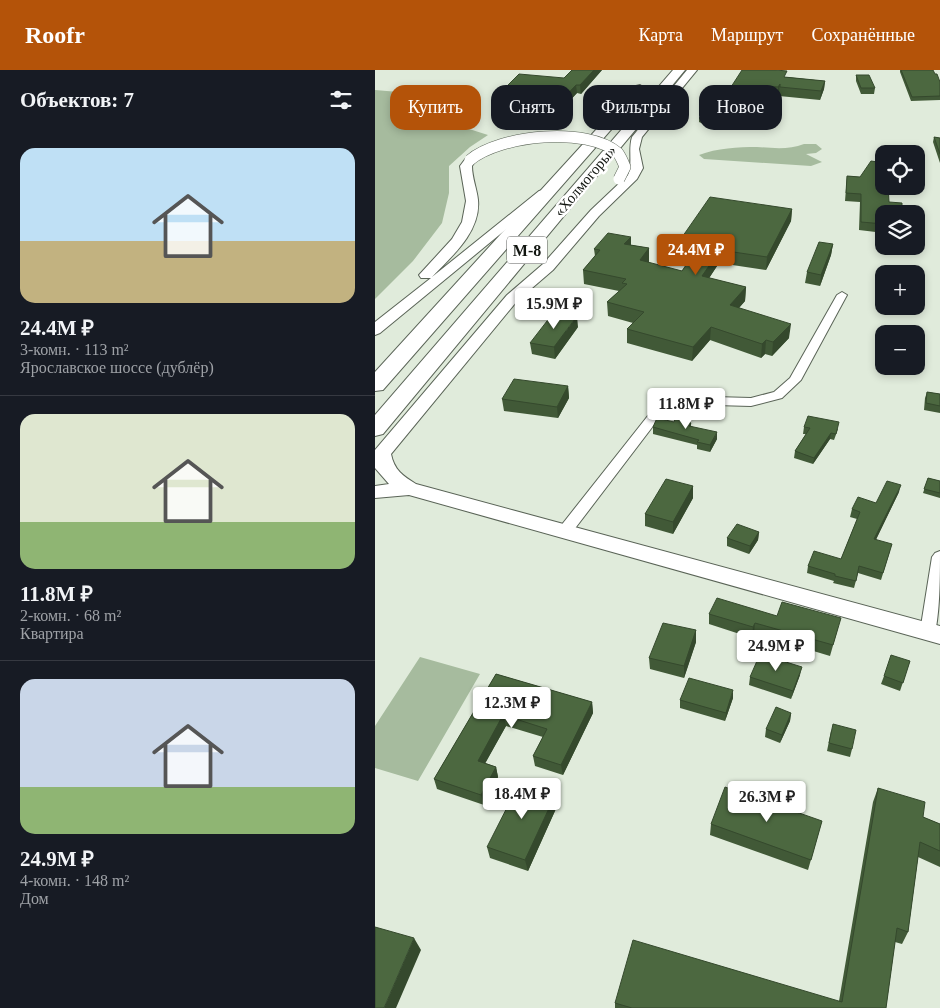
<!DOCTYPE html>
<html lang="ru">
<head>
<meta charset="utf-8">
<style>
	:root { --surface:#171b24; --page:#20242c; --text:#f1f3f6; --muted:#9ea1a6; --line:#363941; --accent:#b45309 }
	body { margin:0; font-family:Georgia,serif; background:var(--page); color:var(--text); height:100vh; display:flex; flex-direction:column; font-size:19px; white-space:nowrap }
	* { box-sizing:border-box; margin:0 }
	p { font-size:16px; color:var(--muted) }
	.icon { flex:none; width:28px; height:28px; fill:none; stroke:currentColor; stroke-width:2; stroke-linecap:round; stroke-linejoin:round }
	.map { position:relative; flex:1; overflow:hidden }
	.side { display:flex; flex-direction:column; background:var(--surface); width:375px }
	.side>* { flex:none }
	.hud { position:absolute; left:15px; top:15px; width:475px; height:45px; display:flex; gap:10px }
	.controls { position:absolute; left:500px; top:75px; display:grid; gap:10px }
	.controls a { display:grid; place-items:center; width:50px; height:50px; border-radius:10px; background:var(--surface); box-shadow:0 2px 8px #0003; font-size:25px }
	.price { position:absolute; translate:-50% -42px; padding:0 11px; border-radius:5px; background:#fff; color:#222; font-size:16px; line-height:32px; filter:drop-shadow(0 1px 2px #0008) }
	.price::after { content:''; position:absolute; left:50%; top:30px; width:15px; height:11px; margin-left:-8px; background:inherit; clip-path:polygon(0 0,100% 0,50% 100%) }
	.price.on { background:var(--accent); color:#fff }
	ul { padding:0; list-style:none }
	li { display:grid; align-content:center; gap:10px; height:265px; padding:0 20px }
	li+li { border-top:1px solid var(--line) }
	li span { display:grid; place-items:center; height:155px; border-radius:15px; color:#555 }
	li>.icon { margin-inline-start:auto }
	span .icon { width:90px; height:90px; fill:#fffc; stroke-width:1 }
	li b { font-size:21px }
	h2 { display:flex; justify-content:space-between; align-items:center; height:60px; padding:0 20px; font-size:21px }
	.tag { padding:0 18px; border-radius:15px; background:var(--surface); box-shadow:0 2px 8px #0003; font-size:18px; line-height:45px }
	.tag.on { background:var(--accent); color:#fff }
	header { display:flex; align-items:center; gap:30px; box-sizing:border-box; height:70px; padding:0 25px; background:var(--accent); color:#fff }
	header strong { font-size:24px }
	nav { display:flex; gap:28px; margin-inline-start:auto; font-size:18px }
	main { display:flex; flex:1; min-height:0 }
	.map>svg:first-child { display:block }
</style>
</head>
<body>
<header>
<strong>Roofr</strong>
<nav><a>Карта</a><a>Маршрут</a><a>Сохранённые</a></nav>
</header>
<main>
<section class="side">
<h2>Объектов: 7<svg class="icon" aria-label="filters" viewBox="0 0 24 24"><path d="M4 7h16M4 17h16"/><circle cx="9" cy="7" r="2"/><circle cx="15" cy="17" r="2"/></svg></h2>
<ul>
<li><span style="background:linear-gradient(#bfe0f5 60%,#c2b280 0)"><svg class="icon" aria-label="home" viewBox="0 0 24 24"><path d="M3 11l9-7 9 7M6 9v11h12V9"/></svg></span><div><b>24.4M ₽</b><p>3-комн. · 113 m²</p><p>Ярославское шоссе (дублёр)</p></div></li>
<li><span style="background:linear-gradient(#dfe7d0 70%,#8fb573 0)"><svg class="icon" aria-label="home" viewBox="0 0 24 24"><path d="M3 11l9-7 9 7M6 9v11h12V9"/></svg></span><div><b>11.8M ₽</b><p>2-комн. · 68 m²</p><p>Квартира</p></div></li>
<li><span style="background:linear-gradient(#c9d6e8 70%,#8fb573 0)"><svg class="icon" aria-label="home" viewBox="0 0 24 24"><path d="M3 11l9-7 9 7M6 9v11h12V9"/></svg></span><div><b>24.9M ₽</b><p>4-комн. · 148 m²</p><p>Дом</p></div></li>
</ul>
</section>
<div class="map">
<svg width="565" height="938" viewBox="0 0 565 938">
	<rect width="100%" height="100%" fill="#e0ebdb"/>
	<!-- green -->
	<path fill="#a6bb9e" d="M0,20L59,25L52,30L51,35L85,43V53L91,58L113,65L95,77L74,96V123L67,153L38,191L0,229Z
		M429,74H441L447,79L441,83L431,84L447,92L436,96L329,89L324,85C342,78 363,77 382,77C398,78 414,80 429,74Z
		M45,587L105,604L43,711L0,698V656Z"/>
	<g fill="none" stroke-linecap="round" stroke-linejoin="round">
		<!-- street casing -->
		<g stroke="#5a6457" stroke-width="2">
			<path id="street" d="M467,222L472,225L426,310L407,328L376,336L304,334L291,339L195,465H185L183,461L185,457L283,333L302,326L376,328L399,322L415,308L462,225Z
				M565,481C565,507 565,544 559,567L553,569L547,567L545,562L557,487L560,483Z"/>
		</g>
		<!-- secondary casing -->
		<g stroke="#5a6457" stroke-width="2">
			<path id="secondary" d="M312,0H322L267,67L264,79L268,98L262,109L224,146L178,200L142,231L16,384C19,400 28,406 41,414L565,556V574L34,425L0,428V416L14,414L0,398V380L132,225L168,194L216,140L253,105C258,93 253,80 257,67Z
				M95,87L101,90L97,96C97,108 102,119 103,130C106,162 76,187 57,207L164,121L168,120L174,124L5,263L0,265V252L56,208H46L44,205L77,169L87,152L91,131L85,96L91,88Z"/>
		</g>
		<!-- highway casing -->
		<g stroke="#5a6457" stroke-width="2">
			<path id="highway" d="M298,0H310L8,364L0,366V345Z
				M265,15L271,19L269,22L8,320L0,321V302L261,16Z"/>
		</g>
		<!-- street -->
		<use href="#street" fill="#fff" fill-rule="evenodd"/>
		<!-- secondary -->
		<use href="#secondary" fill="#fff" fill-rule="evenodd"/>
		<!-- highway -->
		<use href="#highway" fill="#fff" fill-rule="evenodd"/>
		<!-- secondary-bridge casing -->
		<g stroke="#5a6457" stroke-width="12" stroke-linecap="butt">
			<path id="secondary-bridge" d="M95,90C125,65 212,56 243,83C246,87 248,92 250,97L244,109"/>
		</g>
		<!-- secondary-bridge -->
		<use href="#secondary-bridge" stroke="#fff" stroke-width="11"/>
	</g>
	<!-- wall -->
	<path fill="#415937" d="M197,0H227L206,24L202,23L179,47H174L163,58L140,56L139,48L147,40L146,36L155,27L132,26L131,17L189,8Z
		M525,0L560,4L565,12V30L536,31L525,2Z
		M481,5L500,18L499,24H486L481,11Z
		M412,7L450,11L449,19L445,30L404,26V22L403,26L387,24L385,29H384L379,46L342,60L324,52V48L380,28L355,26L356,17Z
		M559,67L565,68V93L558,72Z
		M509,101L504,108L509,144V163L484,160L485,132L470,131L472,106L485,107Z
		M417,139L416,151L391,200L344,193L334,208L371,217L370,231L364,238L414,268L397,286L390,284L386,288L335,270L317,291L252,273V259L258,253L233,246L232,232L244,221L209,214L208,200L220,186L219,179L256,175L274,178V192L273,193L307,201L316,188L303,186V173Z
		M458,174L456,185L445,216L430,213L432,202Z
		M203,257L180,289L157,284L155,273Z
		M193,316L194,328L183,348L129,341L127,329Z
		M552,322L565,324V343L549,340L550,328Z
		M299,352L316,353V356L342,369L335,382L322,379V375L278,364V357Z
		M429,357L463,359L459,370L455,369L438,394L419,388L420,381L431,364H428Z
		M553,408L565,411V428L548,423Z
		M318,416V428L298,464L270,456V444Z
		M524,422L501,469L515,481L506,510L483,503L479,518L458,513L459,511L432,503L433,496L466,489L482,449L475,447L477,439L501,433Z
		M384,462L383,470L374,484L352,476V468Z
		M334,544L402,546L463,558L455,586L379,563L377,568L334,554Z
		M321,560V572L309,608L275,599L274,588Z
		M535,591L525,621L506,614L509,606Z
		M121,604L217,632L218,643L188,705L160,696L158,686L168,667L131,656L110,693L121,697L123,707L109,735L62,719L59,709Z
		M425,605L416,629L374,615L375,607Z
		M358,628L350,651L305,638V630Z
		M416,643L415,651L405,673L390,667L391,659Z
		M456,661L477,679L475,687L452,681Z
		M503,718L548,747L565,754V797L543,787L533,862L527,874L520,872L511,938H240V933L464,931L498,732Z
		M184,732L153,801L115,788L112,777Z
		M447,751L433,800L335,765L336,754Z"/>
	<!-- shaded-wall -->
	<path fill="#35492d" d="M219,0H227L206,24L205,15Z
		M450,11L449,19L445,30L446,21Z
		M405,14L404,22L403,26V17Z
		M201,15L202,23L179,47L178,39Z
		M387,16V24L385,29L386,20Z
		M385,27L384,31L379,46L342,60V55Z
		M173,38L174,47L163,58L162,50Z
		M509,96V101L500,116L501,108Z
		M417,139L416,151L391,200L392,187Z
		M256,167V180L249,174Z
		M458,174L456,185L445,216L446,205Z
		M274,178V192L265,204V190Z
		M345,180L344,193L327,219V206Z
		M371,217L370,231L354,249L355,235Z
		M202,246L203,257L180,289L179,277Z
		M416,254L414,268L397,286L398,272Z
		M336,257L335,270L317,291L318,277Z
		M391,270L390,284L386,288L387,274Z
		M193,316L194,328L183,348L182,337Z
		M342,362V369L335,382V375Z
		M456,363L455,369L438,394L439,388Z
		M526,415L524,422L498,476L499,469Z
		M318,416V428L298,464V452Z
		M384,462L383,470L374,484L375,476Z
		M380,553L379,563L377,568L378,557Z
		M321,560V572L309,608V596Z
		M427,597L425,605L416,629L418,621Z
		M358,620V628L350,651L351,643Z
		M217,632L218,643L188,705L186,695Z
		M416,643L415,651L405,673L407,665Z
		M128,645L131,656L106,701L103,691Z
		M121,697L123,707L109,735L106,725Z
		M182,721L184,732L153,801L150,790Z
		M39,868L46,880L21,938H9Z"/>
	<!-- building -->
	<path fill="#4c6840" stroke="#35492d" d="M197,0H219L205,15H201L178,39L173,38L162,50L139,48L151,36H146L163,20L131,17L144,4L189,8Z
		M367,0H401L412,1L409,7L450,11L446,21L405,17V14L403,17L387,16L386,20L356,17Z
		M526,0H558L560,4H562L565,12V26L537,27Z
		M481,5H494L500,18H486Z
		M385,27L379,42L342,55L324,48Z
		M559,67L565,68V84Z
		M496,91L509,93V96L501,108L509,109V116H513L514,132L527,133V144H509V154L486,152V124L471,123L472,106L485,107Z
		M335,127L417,139L392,187L345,180L327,206L371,217L355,235L416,254L398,272L391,270L387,274L336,257L318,277L252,259L269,242L232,232L252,214L247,213L251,209L208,200L225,180L219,179L233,163L256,167L249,174L274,178L265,190L307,201L324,176L303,173Z
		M444,172L458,174L446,205L432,202Z
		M179,242L202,246L179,277L155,273Z
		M139,309L193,316L182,337L127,329Z
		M552,322L565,324V336L551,333Z
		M433,346L464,352L461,364L456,363L439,388L420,381L435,358L429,357Z
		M282,348L299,352L300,349L316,353L314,356L342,362L335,375L322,372L324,370L278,357Z
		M553,408L565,411V423L549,419Z
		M291,409L318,416L298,452L270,444Z
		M512,411L526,415L499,469L517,474L508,503L484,496L481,511L460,506V504L433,496L439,481L466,489L485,442L477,439L483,427L501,433Z
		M362,454L384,462L375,476L352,468Z
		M342,528L402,546L407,532L466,548L458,575L380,553L378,557L334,544Z
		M288,553L321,560L309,596L274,588Z
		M385,584L427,597L418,621L375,607Z
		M516,585L535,591L528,613L509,606Z
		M121,604L217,632L186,695L158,686L172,659L128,645L103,691L121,697L106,725L59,709Z
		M314,608L358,620L351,643L305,630Z
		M401,637L416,643L407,665L391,659Z
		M458,654L481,660L477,679L454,673Z
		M146,710L182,721L150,790L112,777Z
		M350,717L447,751L436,790L336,754Z
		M503,718L550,732L548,747L565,754V781L545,772L533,862L522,858L511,938H257L240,933L258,870L467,932Z
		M0,857L39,868L9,938H0Z"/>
	<g text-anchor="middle" stroke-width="5" stroke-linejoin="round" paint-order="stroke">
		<!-- far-street labels -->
		<g font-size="15" fill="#111510" stroke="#fff">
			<text transform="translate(210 111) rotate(-50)" y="5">«Холмогоры»</text>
		</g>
		<!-- shield labels -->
		<rect fill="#fff" stroke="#585b58" stroke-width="1" x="132" y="166.5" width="40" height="27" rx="4"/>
		<g font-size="16" font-weight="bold" fill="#111510">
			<text x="152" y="186">М-8</text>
		</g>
	</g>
</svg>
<div class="controls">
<a><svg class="icon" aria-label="locate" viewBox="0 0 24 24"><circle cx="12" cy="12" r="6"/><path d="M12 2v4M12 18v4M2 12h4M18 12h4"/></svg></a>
<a><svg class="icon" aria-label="layers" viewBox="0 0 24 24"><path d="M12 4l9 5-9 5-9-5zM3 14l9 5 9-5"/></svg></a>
<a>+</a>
<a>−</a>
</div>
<b class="price on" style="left:321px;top:206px">24.4M ₽</b>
<b class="price" style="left:179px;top:260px">15.9M ₽</b>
<b class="price" style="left:311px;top:360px">11.8M ₽</b>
<b class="price" style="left:401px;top:602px">24.9M ₽</b>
<b class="price" style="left:137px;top:659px">12.3M ₽</b>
<b class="price" style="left:147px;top:750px">18.4M ₽</b>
<b class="price" style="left:392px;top:753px">26.3M ₽</b>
<div class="hud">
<a class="tag on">Купить</a>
<a class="tag">Снять</a>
<a class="tag">Фильтры</a>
<a class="tag">Новое</a>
</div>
</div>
</main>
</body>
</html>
